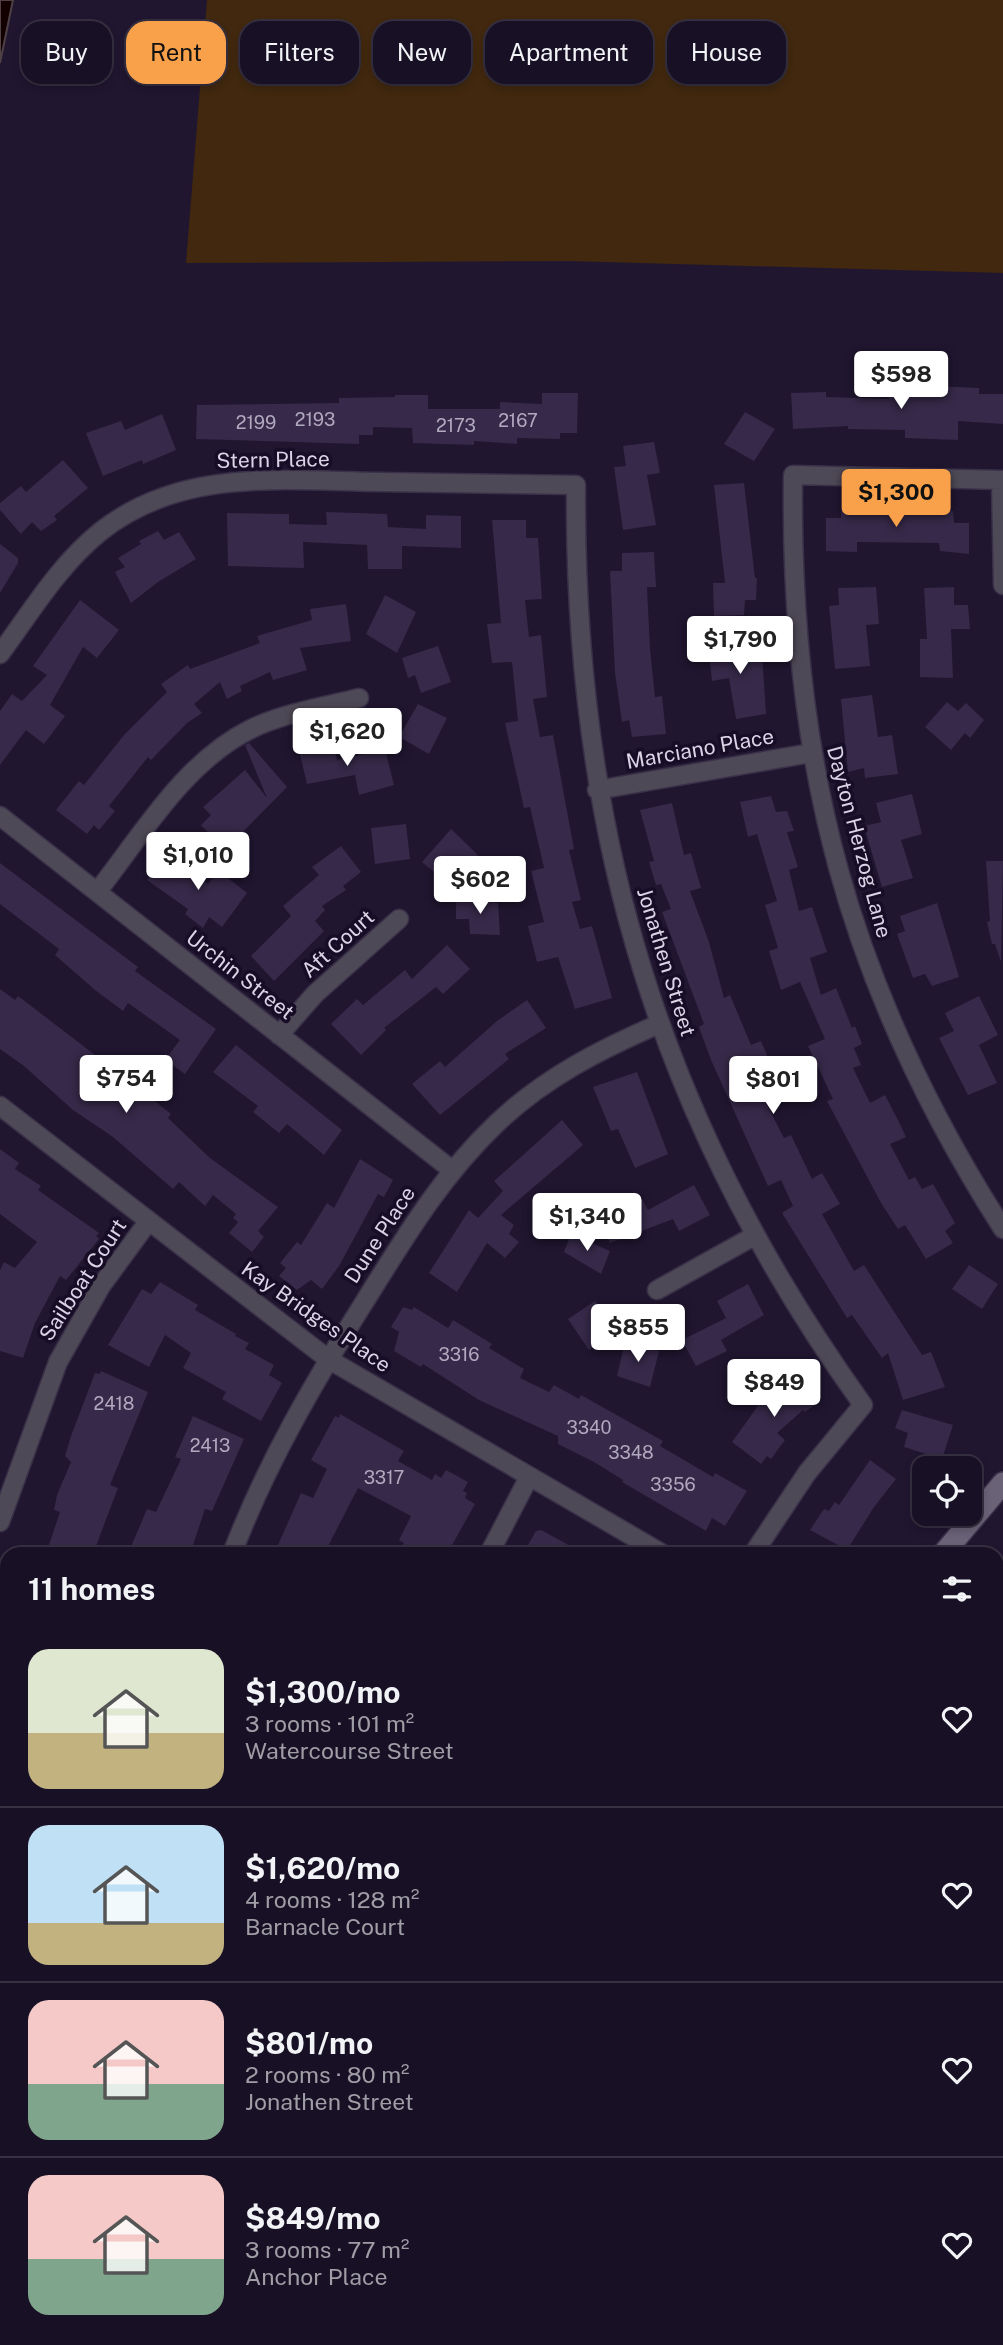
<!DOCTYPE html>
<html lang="en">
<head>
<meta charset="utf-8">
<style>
	:root { --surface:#181024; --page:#251e31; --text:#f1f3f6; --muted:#9f9da6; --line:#363041; --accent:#f8a14a }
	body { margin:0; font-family:"Public Sans",sans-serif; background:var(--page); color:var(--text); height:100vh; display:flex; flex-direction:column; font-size:26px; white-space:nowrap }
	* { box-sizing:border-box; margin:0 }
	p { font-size:23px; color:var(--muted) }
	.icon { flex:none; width:38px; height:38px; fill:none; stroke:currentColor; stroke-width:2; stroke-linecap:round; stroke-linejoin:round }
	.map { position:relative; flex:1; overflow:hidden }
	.panel { position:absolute; left:0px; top:1547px; width:1004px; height:798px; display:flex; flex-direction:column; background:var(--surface); border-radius:21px 21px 0 0; box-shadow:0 4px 10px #0003,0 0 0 2px var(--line) }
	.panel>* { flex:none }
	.guide { position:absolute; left:21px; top:21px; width:962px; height:63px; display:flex; gap:14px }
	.fabs { position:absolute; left:912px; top:1456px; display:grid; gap:14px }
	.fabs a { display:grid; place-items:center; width:70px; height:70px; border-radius:14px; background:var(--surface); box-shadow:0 4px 10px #0003,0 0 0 2px var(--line); font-size:35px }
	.price { position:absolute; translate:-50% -60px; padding:0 16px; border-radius:7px; background:#fff; color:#222; font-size:23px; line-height:46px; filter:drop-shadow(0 2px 4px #0008) }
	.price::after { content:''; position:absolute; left:50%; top:42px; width:21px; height:16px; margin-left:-10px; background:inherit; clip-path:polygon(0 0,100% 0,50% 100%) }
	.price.active { background:var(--accent); color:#111 }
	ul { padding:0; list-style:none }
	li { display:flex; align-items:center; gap:21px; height:175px; padding:0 28px }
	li+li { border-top:2px solid var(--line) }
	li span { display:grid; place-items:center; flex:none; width:196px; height:140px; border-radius:21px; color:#555 }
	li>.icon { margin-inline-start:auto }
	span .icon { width:84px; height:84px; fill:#fffc; stroke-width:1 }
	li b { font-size:30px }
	h2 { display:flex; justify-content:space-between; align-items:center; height:84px; padding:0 28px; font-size:30px }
	.pill { padding:0 24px; border-radius:21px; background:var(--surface); box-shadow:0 4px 10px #0003,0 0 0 2px var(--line); font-size:24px; line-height:63px }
	.pill.active { background:var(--accent); color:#111 }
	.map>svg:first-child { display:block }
</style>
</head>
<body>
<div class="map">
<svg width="1003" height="2345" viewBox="0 0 1003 2345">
	<rect width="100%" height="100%" fill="#201630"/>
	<!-- green -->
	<path fill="#41280f" d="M207,0H1003V273L568,261L186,263Z"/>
	<!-- water -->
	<path fill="#120000" stroke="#4e4045" stroke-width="2" d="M0,0H13L0,63Z"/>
	<!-- building -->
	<path fill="#362949" d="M890,384L979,388V394H1003V424L958,421V440L905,438V430L848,429V426L793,429L791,393L826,392V397L889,399Z
		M542,393H578L577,433H560V439L517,438V444L474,441V445L413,443L412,428L373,427V435H359V444L196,439L197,405L339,403V398L395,397V395H428V409H500V402L542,404Z
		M745,412L775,429L754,461L724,444Z
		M162,414L176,450L143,464L142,460L103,476L86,433L121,421L125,430Z
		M654,442L660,473L647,475L656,525L623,530L614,467L626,466L623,446Z
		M63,460L88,488L54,516L57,520L41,531L32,522L21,534L0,510V503L21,486L26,492Z
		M744,483L755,578H757L756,600H745L744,615L714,616L713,583H725L714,485Z
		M841,508L953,511L954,523H969V554L940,551L939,543L857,542V552L826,551V518H841Z
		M326,512L387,514L388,527L426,529V515L461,516V548L402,546V569H368L367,545L303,542L304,568L228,566L227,513L289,514V524L327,525Z
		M492,520H526V538H538L542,599L525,600L529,637L541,635L547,697L533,699L540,737L553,735L574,849L569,850L581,900L572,902L580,929L592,926L612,998L575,1009L558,957L537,962L528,926L544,922L531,871L544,868L530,807L524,808L505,723L518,721L512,662L492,663L487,624L501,623Z
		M158,531L164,540L179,532L196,559L158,582L131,603L115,572L125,567L118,558L141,544L139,541Z
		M0,544L18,558V563L0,593Z
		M654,552L656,587H647L650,649L655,697L662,696L666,734L632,737L629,720L622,722L615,673L610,571H622V553Z
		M876,587L879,624L866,625L870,666L835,669L829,606L839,605L838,588Z
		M954,587V605H968L970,629H951L953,678L920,677V639H927L924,588Z
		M385,595L416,612L397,653L366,634Z
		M80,600L119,630L97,658L83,647L50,705L65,716L44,744L26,730L0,765V711L12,694L22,701L47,675L33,666Z
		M346,604L351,641L300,648L307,670L273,680L270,672L240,686L242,691L227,699L220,682L194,704L202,713L187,723L151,760L148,757L109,806L115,811L99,830L94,825L87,834L56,810L79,781L84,785L124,735L167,692L161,684L188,665L190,669L260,643L257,636L312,620L310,609Z
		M746,639L747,655L762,653L766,714L736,719L729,678L712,681L708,644Z
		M438,646L451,682L421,693L415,675L408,678L402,658Z
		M872,695L878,737L892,735L898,774L865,778L864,768L848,772L841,699Z
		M947,702L958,711L966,703L984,720L970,738L965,733L951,750L925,727Z
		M418,704L447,718L429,754L399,737Z
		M249,743L287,787L225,850L201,825L211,815L203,807L245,770L267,798L245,745Z
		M333,743L337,760L385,749L394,785L359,795L355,775L307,784L299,750Z
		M912,794L922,834L901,840L913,878L882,887L864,826L881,822L876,803Z
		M771,796L776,812L787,811L794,831L787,832L798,867L789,870L799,911L812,907L827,952L810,958L821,995L836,988L852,1028L855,1026L862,1044L854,1048L861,1065L853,1068L870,1103L885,1095L900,1124L906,1137L890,1144L909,1180L915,1177L922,1189L933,1184L955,1223L945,1231L953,1243L926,1259L905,1225L898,1229L881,1203L827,1101L833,1099L808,1046L825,1039L800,982L781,990L769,951L778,948L765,905L777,901L757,834L748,837L740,802Z
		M672,803L684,855L691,853L701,888L690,891L709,942L724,998L730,995L751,1045L761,1041L775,1074L755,1082L784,1138L791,1135L812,1179L822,1173L840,1204L822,1214L854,1271L864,1265L922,1355L931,1352L945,1387L903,1400L888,1353L882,1358L852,1315L847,1318L782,1213L793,1206L781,1180L768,1186L753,1153L711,1060L699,1027L704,1024L662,912L671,909L661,884L656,885L649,862L654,861L640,810Z
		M406,824L410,859L375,864L371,828Z
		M451,829L478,855L452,887L422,862Z
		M341,846L361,872L343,886L346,890L322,906L325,910L315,921L324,931L274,981L251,956L291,916L283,906L319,875L312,867Z
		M168,853L208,884L219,871L247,893L222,927L209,917L203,928L185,914L188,909L147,880Z
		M986,861H1003L1001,962L995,944H992L987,922L990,921Z
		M0,863L138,967L135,971L216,1029L185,1074L165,1060L180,1040L128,1003L123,1011L95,990L55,955L59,949L0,904Z
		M456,899L498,903L500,935L470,934L469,919H456Z
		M937,903L959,977L932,986L925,974L913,978L897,934L905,931L900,916Z
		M447,945L470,969L443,994L436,987L384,1028L386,1030L361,1055L331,1024L357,999L363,1005L405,970L412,979Z
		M0,989L15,1000L18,996L137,1087L171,1114L168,1118L210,1158L278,1207L258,1231L264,1237L252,1252L229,1233L238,1222L233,1218L236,1214L213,1195L205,1206L179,1182L173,1189L113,1137L73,1110L24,1066L0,1049Z
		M979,996L998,1035L979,1045L997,1083L968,1095L939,1038L954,1031L945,1013Z
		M527,1000L546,1028L505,1054L509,1059L440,1115L412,1084L440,1061L445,1067L497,1021Z
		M236,1045L342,1130L324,1155L287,1124L279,1133L253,1112L258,1106L213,1072Z
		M637,1072L668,1154L635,1168L618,1129L611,1131L593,1087Z
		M562,1120L583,1145L501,1215L514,1225L509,1234L519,1242L505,1258L487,1243L457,1292L429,1273L469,1210L478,1218L503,1191L494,1181Z
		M0,1149L19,1163L15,1169L41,1186L38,1190L99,1233L96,1236L99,1239L66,1280L60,1276L35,1323L23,1358L0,1351V1270L4,1262L15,1268L37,1242L0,1214Z
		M360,1159L393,1180L384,1197L378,1194L339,1266L322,1289L311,1280L297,1290L279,1276L286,1268L280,1263L297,1242L301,1245L327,1203L334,1208Z
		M694,1185L710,1215L679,1231L673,1219L610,1243L597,1216L639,1194L648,1210Z
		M571,1234L610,1251L601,1274L564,1252Z
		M969,1265L998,1284L982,1309L952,1289Z
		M160,1282L198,1305L195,1310L236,1334L235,1336L249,1343L245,1349L274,1365L269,1375L282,1383L261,1421L222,1399L226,1392L183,1368L191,1353L165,1335L149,1367L108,1345L142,1289L151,1294Z
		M748,1284L764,1315L721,1340L727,1351L696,1366L682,1340L726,1318L717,1301Z
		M595,1301L617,1331L589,1350L568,1319Z
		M403,1307L412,1310L414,1307L448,1328L453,1320L492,1344L489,1348L524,1369L520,1378L549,1392L554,1385L579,1399L581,1395L663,1441L660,1446L713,1477L715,1473L747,1491L725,1526L712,1518L706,1531L622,1482L623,1480L594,1462L558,1444V1436L479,1400L423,1364L421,1367L394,1351L399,1332L391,1327Z
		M625,1342L659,1351L650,1387L617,1376Z
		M101,1371L148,1392L110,1485L118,1488L93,1554H65L48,1548L60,1512L54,1510L57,1495L71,1462L65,1456L71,1436L95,1373L100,1374Z
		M796,1373L820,1401L805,1412L803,1410L777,1433L785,1440L771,1459L767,1456L761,1464L732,1442L760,1403Z
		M902,1410L953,1425L942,1459L904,1447L908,1433L895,1428Z
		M340,1414L404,1451L398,1461L432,1480L435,1474L441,1478L446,1470L468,1482L463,1491L467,1493L465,1498L475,1504L447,1554H398L404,1543L399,1540L411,1516L358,1488L324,1554H274L301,1493L313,1498L327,1469L311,1460L335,1416L339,1418Z
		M193,1416L244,1439L212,1511L205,1509L190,1554H143L130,1549L147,1509L156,1512L181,1459L175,1457Z
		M870,1460L896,1479L874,1507L847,1550L810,1530L824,1509L829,1511L835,1502L839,1505Z
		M541,1530L565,1543L583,1554H523L536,1531Z"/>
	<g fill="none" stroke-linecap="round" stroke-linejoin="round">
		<!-- street casing -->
		<g stroke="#3a3149" stroke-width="21">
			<path id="street" d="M1001,480L1003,585
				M1003,480L793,475C789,761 848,987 1003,1229
				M0,654C31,612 59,565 100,532C181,467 284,481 380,482C445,483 510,484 576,485C573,833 660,1122 863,1405L807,1473L753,1554
				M597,790L811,753
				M0,816L452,1170
				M97,892C142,835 184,762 251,729C284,713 323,707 359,698
				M279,1035L315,994L399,919
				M0,1106L328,1359L663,1554
				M657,1290L754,1236
				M0,1522L58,1362L101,1286L148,1222
				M232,1554C266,1464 314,1382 365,1301C405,1237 442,1175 497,1123C544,1078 601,1049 659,1024
				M489,1554L529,1477
				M998,1740L1003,1730
				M0,1769L7,1772
				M0,2048L7,2051
				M0,2205L7,2191
				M998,2205L1003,2208
				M171,2345L175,2338"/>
		</g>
		<!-- secondary casing -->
		<g stroke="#3a3149" stroke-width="24">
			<path id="secondary" d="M943,1554L1003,1483
				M744,2338L761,2345
				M593,2345L595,2338"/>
		</g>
		<!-- street -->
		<use href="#street" stroke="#4e4956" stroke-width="18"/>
		<!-- secondary -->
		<use href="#secondary" stroke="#6a6277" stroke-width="21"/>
	</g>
	<g text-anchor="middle" stroke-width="7" stroke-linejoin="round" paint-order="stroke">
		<!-- number labels -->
		<g font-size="18" fill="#b1a9bf">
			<text x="315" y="426">2193</text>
			<text x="518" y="427">2167</text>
			<text x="256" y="429">2199</text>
			<text x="456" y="432">2173</text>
			<text x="459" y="1361">3316</text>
			<text x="114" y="1410">2418</text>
			<text x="589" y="1434">3340</text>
			<text x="210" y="1452">2413</text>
			<text x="631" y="1459">3348</text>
			<text x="384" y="1484">3317</text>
			<text x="673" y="1491">3356</text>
		</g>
		<!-- street labels -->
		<g font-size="21" fill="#dad4e6" stroke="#170d26">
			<text transform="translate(273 460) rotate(-1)" y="7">Stern Place</text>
			<text transform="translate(700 749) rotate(-10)" y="7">Marciano Place</text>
			<text transform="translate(859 842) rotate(75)" y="7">Dayton Herzog Lane</text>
			<text transform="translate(338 944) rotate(-42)" y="7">Aft Court</text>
			<text transform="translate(666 962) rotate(73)" y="7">Jonathen Street</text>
			<text transform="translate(240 975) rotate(38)" y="7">Urchin Street</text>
			<text transform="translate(380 1235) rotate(-57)" y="7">Dune Place</text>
			<text transform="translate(83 1280) rotate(-57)" y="7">Sailboat Court</text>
			<text transform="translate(316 1317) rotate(35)" y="7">Kay Bridges Place</text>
		</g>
	</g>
</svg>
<div class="fabs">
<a><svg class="icon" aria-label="locate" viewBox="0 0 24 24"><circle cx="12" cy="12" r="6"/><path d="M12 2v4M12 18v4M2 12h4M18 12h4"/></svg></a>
</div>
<b class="price" style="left:901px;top:411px">$598</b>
<b class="price active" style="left:896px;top:529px">$1,300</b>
<b class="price" style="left:740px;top:676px">$1,790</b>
<b class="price" style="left:347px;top:768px">$1,620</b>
<b class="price" style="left:198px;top:892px">$1,010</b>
<b class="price" style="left:480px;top:916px">$602</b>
<b class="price" style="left:126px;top:1115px">$754</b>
<b class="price" style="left:773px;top:1116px">$801</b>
<b class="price" style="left:587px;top:1253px">$1,340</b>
<b class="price" style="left:638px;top:1364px">$855</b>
<b class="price" style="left:774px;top:1419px">$849</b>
<div class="guide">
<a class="pill">Buy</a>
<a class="pill active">Rent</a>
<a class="pill">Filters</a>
<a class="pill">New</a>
<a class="pill">Apartment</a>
<a class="pill">House</a>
</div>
<section class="panel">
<h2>11 homes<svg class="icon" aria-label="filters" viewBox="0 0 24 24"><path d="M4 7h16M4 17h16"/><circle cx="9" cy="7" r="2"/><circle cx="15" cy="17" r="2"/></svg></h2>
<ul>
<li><span style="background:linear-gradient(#dfe7d0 60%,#c2b280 0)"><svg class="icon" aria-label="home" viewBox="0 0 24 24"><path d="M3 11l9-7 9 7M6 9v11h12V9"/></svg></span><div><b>$1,300/mo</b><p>3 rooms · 101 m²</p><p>Watercourse Street</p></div><svg class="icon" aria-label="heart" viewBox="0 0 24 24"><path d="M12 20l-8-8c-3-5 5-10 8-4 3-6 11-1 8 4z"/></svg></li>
<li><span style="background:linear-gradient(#bfe0f5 70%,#c2b280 0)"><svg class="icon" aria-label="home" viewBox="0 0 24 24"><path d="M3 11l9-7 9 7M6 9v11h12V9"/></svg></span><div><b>$1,620/mo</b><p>4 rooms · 128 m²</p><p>Barnacle Court</p></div><svg class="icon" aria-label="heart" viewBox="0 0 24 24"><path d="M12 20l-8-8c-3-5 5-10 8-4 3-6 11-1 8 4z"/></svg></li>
<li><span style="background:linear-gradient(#f6c9c9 60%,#7fa58c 0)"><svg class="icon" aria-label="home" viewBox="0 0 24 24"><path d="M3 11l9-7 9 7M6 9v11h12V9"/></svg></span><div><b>$801/mo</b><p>2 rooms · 80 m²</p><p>Jonathen Street</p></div><svg class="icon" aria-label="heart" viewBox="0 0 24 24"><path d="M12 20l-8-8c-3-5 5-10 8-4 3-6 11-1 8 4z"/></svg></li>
<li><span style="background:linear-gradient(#f6c9c9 60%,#7fa58c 0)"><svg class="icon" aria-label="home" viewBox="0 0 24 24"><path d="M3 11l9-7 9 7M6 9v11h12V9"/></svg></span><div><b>$849/mo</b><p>3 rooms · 77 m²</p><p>Anchor Place</p></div><svg class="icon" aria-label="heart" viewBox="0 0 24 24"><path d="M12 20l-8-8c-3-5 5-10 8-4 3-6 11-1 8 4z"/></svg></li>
</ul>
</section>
</div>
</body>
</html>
